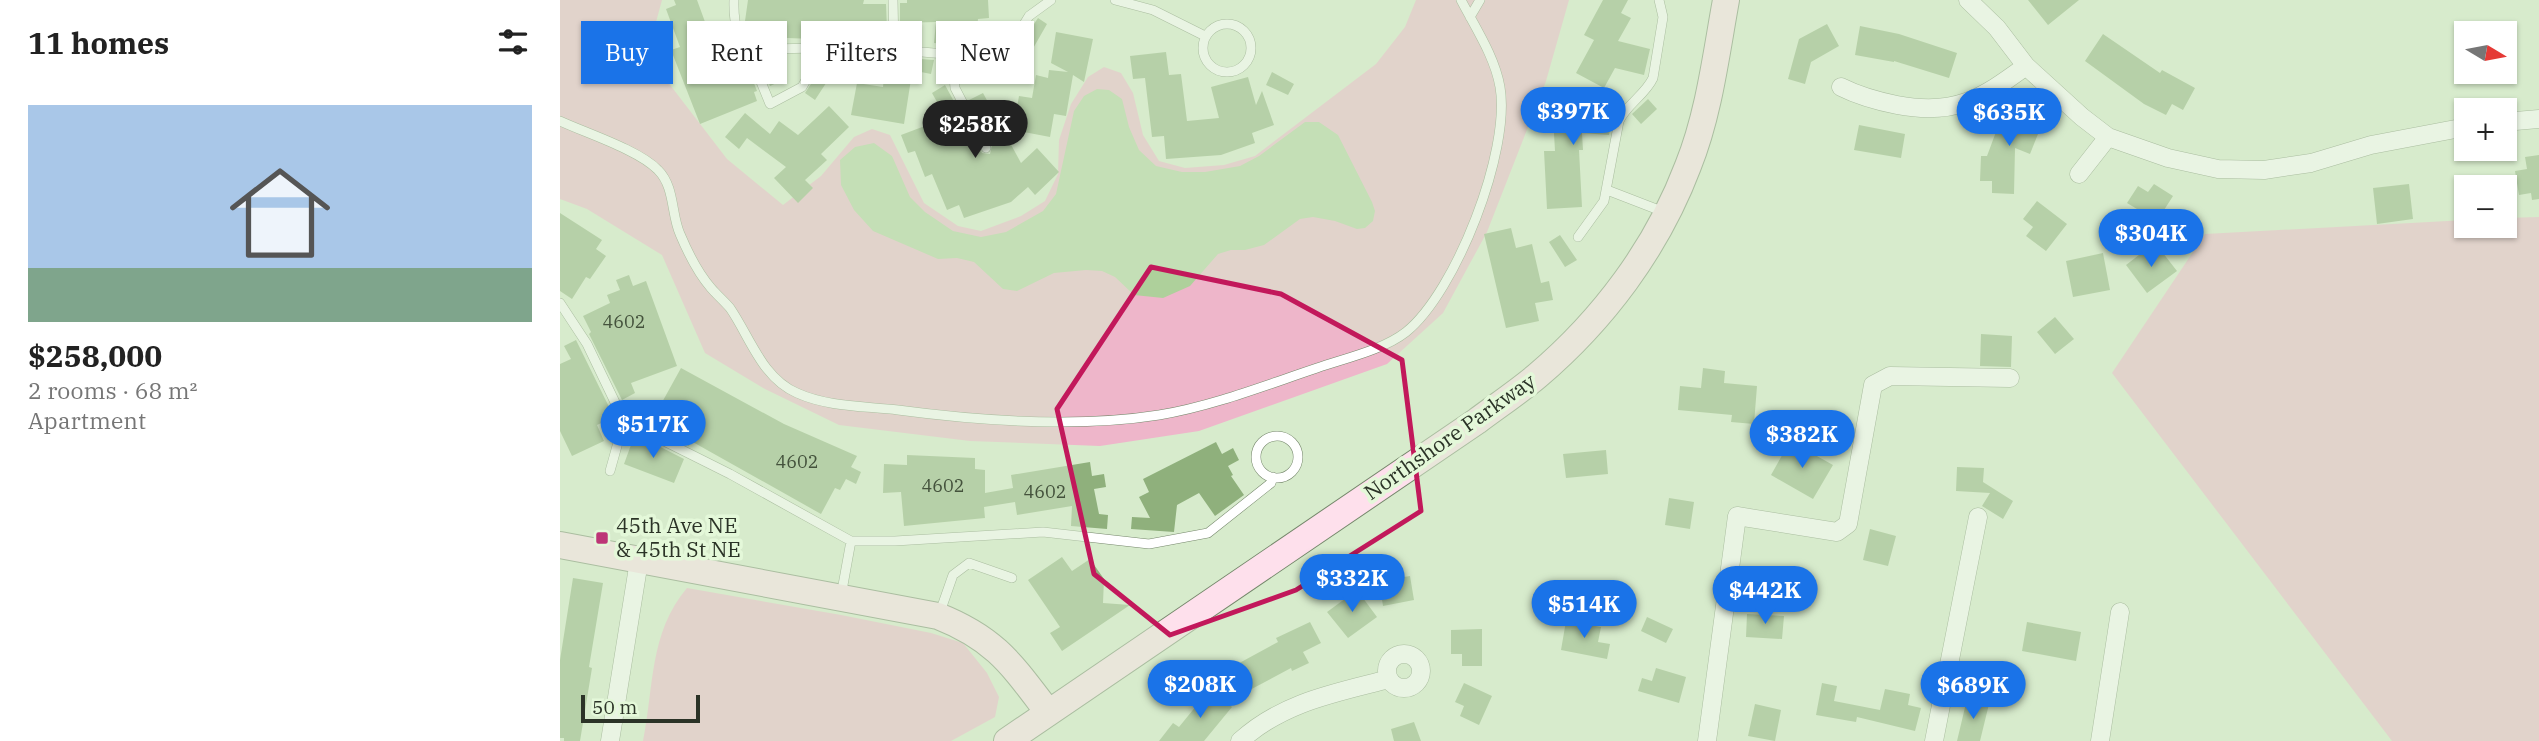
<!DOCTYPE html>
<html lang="en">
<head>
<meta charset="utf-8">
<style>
	:root { --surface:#fff; --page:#f2f2f2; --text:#222; --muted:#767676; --accent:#1a73e8 }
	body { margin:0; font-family:"IBM Plex Serif",serif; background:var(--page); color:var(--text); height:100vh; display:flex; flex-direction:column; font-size:26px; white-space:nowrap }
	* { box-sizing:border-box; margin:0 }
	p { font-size:23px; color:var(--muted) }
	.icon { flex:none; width:38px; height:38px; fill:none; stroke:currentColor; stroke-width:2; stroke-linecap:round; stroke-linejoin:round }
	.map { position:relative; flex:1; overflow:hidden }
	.drawer { display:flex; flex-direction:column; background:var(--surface); width:560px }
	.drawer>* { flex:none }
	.hud { position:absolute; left:21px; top:21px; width:665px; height:63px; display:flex; gap:14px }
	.needle { width:46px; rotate:100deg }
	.fabs { position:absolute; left:1894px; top:21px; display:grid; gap:14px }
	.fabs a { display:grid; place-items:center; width:63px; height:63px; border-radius:0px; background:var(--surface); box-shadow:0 2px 5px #0004; font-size:35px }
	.scale { position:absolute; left:21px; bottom:18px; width:119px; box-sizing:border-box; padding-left:7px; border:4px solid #2b3327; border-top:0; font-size:19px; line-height:24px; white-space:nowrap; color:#2b3327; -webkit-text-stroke:5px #e4f8d9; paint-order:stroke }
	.price { position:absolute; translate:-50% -60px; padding:0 16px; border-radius:24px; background:var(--accent); color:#fff; font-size:23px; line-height:46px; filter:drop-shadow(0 2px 4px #0008) }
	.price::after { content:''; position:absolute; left:50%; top:42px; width:21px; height:16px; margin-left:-10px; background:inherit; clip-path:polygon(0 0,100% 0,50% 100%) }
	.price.selected { background:#222; color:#fff }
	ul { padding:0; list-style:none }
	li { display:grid; align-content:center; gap:14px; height:371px; padding:0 28px }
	li span { display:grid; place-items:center; height:217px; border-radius:0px; color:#555 }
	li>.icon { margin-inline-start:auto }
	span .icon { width:126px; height:126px; fill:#fffc; stroke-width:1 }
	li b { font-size:30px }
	h2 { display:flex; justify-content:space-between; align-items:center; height:84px; padding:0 28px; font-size:30px }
	.tag { padding:0 24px; border-radius:0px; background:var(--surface); box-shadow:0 2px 5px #0004; font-size:24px; line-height:63px }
	.tag.selected { background:var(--accent); color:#fff }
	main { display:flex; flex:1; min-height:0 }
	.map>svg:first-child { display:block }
</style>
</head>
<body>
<main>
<section class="drawer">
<h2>11 homes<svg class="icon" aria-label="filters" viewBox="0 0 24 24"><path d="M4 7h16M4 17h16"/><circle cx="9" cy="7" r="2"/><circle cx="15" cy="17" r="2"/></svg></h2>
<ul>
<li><span style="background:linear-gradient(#a9c7e8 75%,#7fa58c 0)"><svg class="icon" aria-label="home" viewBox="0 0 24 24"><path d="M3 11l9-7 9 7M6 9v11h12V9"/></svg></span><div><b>$258,000</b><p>2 rooms · 68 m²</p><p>Apartment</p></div></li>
</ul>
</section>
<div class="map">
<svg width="1979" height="741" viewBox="0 0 1979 741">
	<rect width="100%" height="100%" fill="#d7ebcc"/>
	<!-- green -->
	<path fill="#eeb6ca" d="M0,0H102L96,22L104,77L167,159L223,205L261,176L294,137L312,129L330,135L364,203L398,226L421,231L461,216L485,201L498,174L499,140L511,104L528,77L544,67L561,73L573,93L583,135L599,161L625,168L664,165L695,156L816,64L845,27L856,0H1009L986,81L927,232L883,313L827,364L639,431L540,446L410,441L279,425L205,389L145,353L102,255L27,209L0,199Z
		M1979,217V741H1832L1552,373L1645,234L1906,220V226H1944V218Z
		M127,588L281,615L371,633L403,643L427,673L439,697L435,717L391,741H83C94,687 89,633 127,588Z"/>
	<!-- water -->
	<path fill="#aed09b" d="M537,89L549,90L562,99L569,127L579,150L596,166L622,172H645L680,166L699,156L745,122H759L778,135L812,202L815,211L813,221L805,228L797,229L775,221L753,217L740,219L704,245L685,250H671L658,254L630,286L603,298L574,295L555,277L542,271L526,270L494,273L457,291L443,289L414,262L397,258L378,259L313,231L294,210L281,185L280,160L295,147L314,143L332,156L350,197L365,212L393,231L421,237L446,232L483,211L496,194L514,111L524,96Z"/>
	<!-- building -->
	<path fill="#8fb07c" d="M114,0H137L152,41L171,34L185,70L188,68L197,91L194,92L197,101L140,124L111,50L120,47L106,9L116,5Z
		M188,0H304L303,4H326L327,30L254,31L253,39L202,37V24L185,21Z
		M347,0H428L429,18L418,19L415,47L374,43L376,22L340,23V3H347Z
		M1043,0H1068L1061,13L1071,18L1058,41L1090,49L1084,75L1055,68L1044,88L1016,73L1034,40L1024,35Z
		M1468,0H1519L1488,25Z
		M478,18L487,24L471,52L460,45Z
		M1267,24L1279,46L1251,62L1245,84L1228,79L1239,39Z
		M1300,26L1339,34L1397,53L1389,78L1334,61V62L1295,55Z
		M496,32L533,39L524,82L513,75L506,116L494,114L490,137L453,130L459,96L472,98L476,75L488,78L489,70L508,72L491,63Z
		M1543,34L1600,73L1602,70L1635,88L1623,110L1612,104L1606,115L1584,104L1525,61Z
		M606,52L609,75L621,74L627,121L659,118L651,87L688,77L696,105L702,91L714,125L692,133L695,143L661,155L606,159L604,136L592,137L585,78L573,79L570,56Z
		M334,57L374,60L371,74L361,72L354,60L344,124L291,115L297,83L323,87L324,77L330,78Z
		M212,58L221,81L210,86L202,66L203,62Z
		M421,64L448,66L446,79L419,76Z
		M260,70L270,77L255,100L245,93Z
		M712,72L734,84L728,95L706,85Z
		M385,85L422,153L430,154L432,145L409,100L423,93L461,163L477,148L499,172L475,195L468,187L451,202L404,218L399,205L387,210L372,174L365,177L355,151L348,153L341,135L386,118L372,93Z
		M1043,90L1033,108L1053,109L1052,119L1049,135L1022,133L1023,150H1019L1022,207L987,209L984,151H995L993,116L1005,115L1004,92Z
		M1088,99L1097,109L1081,124L1072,114Z
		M1446,105L1484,119L1470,154L1455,148L1454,194L1432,193V181H1420L1421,156H1427Z
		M269,106L289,127L261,154L267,160L245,180L253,188L238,203L214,178L226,167L187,138L179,149L165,137L185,113L210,134L219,121L238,135Z
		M1299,125L1345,134L1341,158L1294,150Z
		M1979,155V199L1972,200L1971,193L1959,195L1955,171L1967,169L1965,157Z
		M1594,184L1613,196L1597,221L1567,203L1578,186L1588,192Z
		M1849,184L1853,219L1817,224L1813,188Z
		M1477,201L1507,224L1486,251L1466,236L1473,227L1463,219Z
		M0,213L42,240L36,249L46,256L30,279L26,277L12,299L0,291Z
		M951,228L956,248L972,244L981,283L989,281L993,300L975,303L979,321L946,328L924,234Z
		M1000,235L1017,260L1005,267L989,242Z
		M1588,248L1592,253L1599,248L1617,271L1587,293L1566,265Z
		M1543,253L1550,290L1513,297L1506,261Z
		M69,275L73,286L86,281L117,366L71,383L75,393L62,400L29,334L31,332L23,316L50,303L47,295L60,290L56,280Z
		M1495,317L1514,339L1495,354L1477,332Z
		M1421,334L1452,336L1451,367L1420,366Z
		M16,340L54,417L37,425L44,441L12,456L0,431V364L11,359L4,346Z
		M121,368L224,424L297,456L291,467L301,472L296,484L286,479L280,490L275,488L261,514L131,441L129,446L80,421L84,411L90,424Z
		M1143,368L1165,371L1164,383L1197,386L1194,424L1171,422L1172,415L1118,410L1120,386L1141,388Z
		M75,434L124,459L114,483L64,464Z
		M1230,441L1273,465L1253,499L1211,475Z
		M656,442L662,454L673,448L679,460L668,466L673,475L671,476L684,495L655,516L639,493L617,505L614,532L571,529L572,517L590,518L579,497L589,492L583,479Z
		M1046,450L1048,474L1006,478L1003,454Z
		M347,455L415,458V469L425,470V493L453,488L451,475L530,462L532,476L544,474L546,487L534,489L539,514L548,515L547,529L511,526L512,506L457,515L455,502L424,507L425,518L344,526L341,492L323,493L324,464L347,465Z
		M1397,467L1424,468L1423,482L1453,501L1443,519L1422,506L1430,493L1396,491Z
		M1109,498L1134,502L1130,529L1105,525Z
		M1310,529L1336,536L1328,566L1303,560Z
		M502,557L512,571L530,559L544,579L543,603L570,605L502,651L490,633L500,627L468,580Z
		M850,576L854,600L823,606L819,581Z
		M13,578L43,583L29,667L32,668L20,741H4V738H0V660Z
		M797,590L817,617L788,638L767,612Z
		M1187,614L1224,616L1222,639L1186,637Z
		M1087,617L1113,629L1106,643L1081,631Z
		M1006,621L1041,627L1038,642L1050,644L1047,659L1001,650Z
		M750,622L761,643L743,652L749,663L732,671L731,668L686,692L672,667L718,642L716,638Z
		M1467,622L1521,632L1516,661L1462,651Z
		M922,629V666H902V654H891V630Z
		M1096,668L1126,677L1119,703L1078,691L1082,678L1092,681Z
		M904,683L932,696L919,725L900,716L904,706L895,702Z
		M1262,683L1277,686L1274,701L1320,710L1325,689L1350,694L1348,705L1361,708L1355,731L1297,717L1296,722L1256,715Z
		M650,689L672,707L644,741H599L613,723L619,727Z
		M1407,699L1429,704L1420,741H1397Z
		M1195,704L1221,710L1215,741L1188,736Z
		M854,722L861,741H834L831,729Z"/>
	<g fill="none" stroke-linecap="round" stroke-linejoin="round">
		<!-- lane casing -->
		<g stroke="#75876b" stroke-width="10">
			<path id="lane" d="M174,0C173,29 180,42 195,67
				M333,0L334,49
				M555,0L593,10L645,36
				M910,17L920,0
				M643 48a24 24 0 1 1 48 0a24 24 0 1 1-48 0Z
				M264,49L242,87L210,104L195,67L197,57L210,49L304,47L443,59L469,16L491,0
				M392,54L395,88L426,148
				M0,121C26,133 79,150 98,170C115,187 111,214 120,234C128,253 138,273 151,288C157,295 164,301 170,308C190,337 202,378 237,393C268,407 304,406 338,410C421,421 517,428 599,415C653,406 706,385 757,368C786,358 823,350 846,332C896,292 951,150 940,87C935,57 915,27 901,0
				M1047,190L1104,212
				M1018,237L1044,201L1059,121C1067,104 1085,95 1093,78L1103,17L1099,0
				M0,303L27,344L64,421L170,474L291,541H335L483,532L589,544L648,533L711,483L713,477
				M696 457a21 21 0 1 1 42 0a21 21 0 1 1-42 0Z
				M50,471L64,421
				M281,596L291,541
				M379,615L393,575L409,563L452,578"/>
		</g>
		<!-- street casing -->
		<g stroke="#75876b" stroke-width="19">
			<path id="street" d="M1408,0L1437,28L1466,66L1522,117L1548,137L1608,158L1658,169L1704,170L1751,163L1811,145L1906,127
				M1281,87C1299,96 1317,101 1337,105C1395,116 1421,99 1466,66
				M1944,122L1979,119
				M1519,174L1548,137
				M827 671a17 17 0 1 1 34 0a17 17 0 1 1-34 0Z
				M50,741L79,561
				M680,741C723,702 775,693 829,679
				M1147,741L1177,516L1277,532L1288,524L1313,385L1330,376L1450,378
				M1374,741L1418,517
				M1540,741L1560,612"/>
		</g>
		<!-- secondary casing -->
		<g stroke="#75876b" stroke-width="28">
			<path id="secondary" d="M0,545L378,616C436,639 452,665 488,712
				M447,741L917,421C937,406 958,392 977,376C1043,320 1097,248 1128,166C1149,114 1156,55 1166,0"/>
		</g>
		<!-- lane -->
		<use href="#lane" stroke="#fff" stroke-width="9"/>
		<!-- street -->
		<use href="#street" stroke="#fff" stroke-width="18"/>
		<!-- secondary -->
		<use href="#secondary" stroke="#fee0ec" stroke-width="26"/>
	</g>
	<!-- marked area -->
	<path d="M0 0H1979V741H0ZM591,267L721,294L842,360L861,511L736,590L610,635L534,574L497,409Z" fill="#d7ebcc" fill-opacity=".55" fill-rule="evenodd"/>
	<path fill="none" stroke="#c2185b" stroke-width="5" stroke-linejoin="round" d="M591,267L721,294L842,360L861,511L736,590L610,635L534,574L497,409Z"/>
	<!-- markers -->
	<rect fill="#bd3677" stroke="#e4f8d9" stroke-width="2.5" x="35" y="531" width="14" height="14" rx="3.5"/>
	<g text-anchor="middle" stroke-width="7" stroke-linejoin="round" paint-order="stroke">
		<!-- number labels -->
		<g font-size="18" fill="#44523c">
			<text x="64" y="328">4602</text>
			<text x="237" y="468">4602</text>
			<text x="383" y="492">4602</text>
			<text x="485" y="498">4602</text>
		</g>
		<!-- street labels -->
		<g font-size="21" fill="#2b3327" stroke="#e4f8d9">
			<text transform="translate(890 437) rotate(-35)" y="7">Northshore Parkway</text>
		</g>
		<!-- poi labels -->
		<g font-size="21" fill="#2b3327" stroke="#e4f8d9" text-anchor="start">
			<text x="56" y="533">45th Ave NE<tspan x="56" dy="24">&amp; 45th St NE</tspan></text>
		</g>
	</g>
</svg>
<div class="fabs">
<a><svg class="needle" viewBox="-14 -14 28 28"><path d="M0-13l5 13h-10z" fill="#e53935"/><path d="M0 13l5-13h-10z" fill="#767676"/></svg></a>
<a>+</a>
<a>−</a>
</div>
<div class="scale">50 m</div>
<b class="price" style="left:1013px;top:147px">$397K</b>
<b class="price" style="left:1449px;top:148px">$635K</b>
<b class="price selected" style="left:415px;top:160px">$258K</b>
<b class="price" style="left:1591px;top:269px">$304K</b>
<b class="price" style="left:93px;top:460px">$517K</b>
<b class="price" style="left:1242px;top:470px">$382K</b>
<b class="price" style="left:792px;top:614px">$332K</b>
<b class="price" style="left:1205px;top:626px">$442K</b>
<b class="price" style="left:1024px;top:640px">$514K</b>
<b class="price" style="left:640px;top:720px">$208K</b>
<b class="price" style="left:1413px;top:721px">$689K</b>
<div class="hud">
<a class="tag selected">Buy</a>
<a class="tag">Rent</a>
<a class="tag">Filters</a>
<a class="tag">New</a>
</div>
</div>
</main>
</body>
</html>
